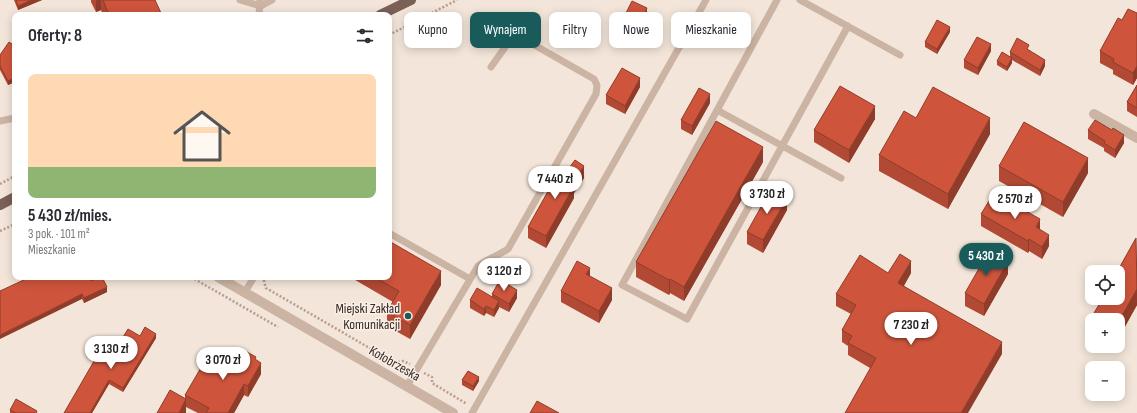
<!DOCTYPE html>
<html lang="pl">
<head>
<meta charset="utf-8">
<style>
	:root { --surface:#fff; --page:#f2f2f3; --text:#2b2b33; --muted:#7c7c81; --line:#e1e1e2; --accent:#195b5b }
	body { margin:0; font-family:"Sofia Sans Condensed",sans-serif; background:var(--page); color:var(--text); height:100vh; display:flex; flex-direction:column; font-size:15px; white-space:nowrap }
	* { box-sizing:border-box; margin:0 }
	p { font-size:13px; color:var(--muted) }
	.icon { flex:none; width:22px; height:22px; fill:none; stroke:currentColor; stroke-width:2; stroke-linecap:round; stroke-linejoin:round }
	.map { position:relative; flex:1; overflow:hidden }
	.sheet { position:absolute; left:12px; top:12px; width:380px; height:268px; display:flex; flex-direction:column; background:var(--surface); border-radius:8px; box-shadow:0 2px 10px #0003 }
	.sheet>* { flex:none }
	.guide { position:absolute; left:404px; top:12px; width:380px; height:36px; display:flex; gap:8px }
	.tools { position:absolute; left:1085px; top:265px; display:grid; gap:8px }
	.tools a { display:grid; place-items:center; width:40px; height:40px; border-radius:8px; background:var(--surface); box-shadow:0 2px 10px #0003; font-size:20px }
	.price { position:absolute; translate:-50% -34px; padding:0 9px; border-radius:14px; background:#fff; color:#222; font-size:13px; line-height:26px; filter:drop-shadow(0 1px 2px #0008) }
	.price::after { content:''; position:absolute; left:50%; top:24px; width:12px; height:9px; margin-left:-6px; background:inherit; clip-path:polygon(0 0,100% 0,50% 100%) }
	.price.selected { background:var(--accent); color:#fff }
	ul { padding:0; list-style:none }
	li { display:grid; align-content:center; gap:8px; height:212px; padding:0 16px }
	li+li { border-top:1px solid var(--line) }
	li span { display:grid; place-items:center; height:124px; border-radius:8px; color:#555 }
	li>.icon { margin-inline-start:auto }
	span .icon { width:72px; height:72px; fill:#fffc; stroke-width:1 }
	li b { font-size:17px }
	h2 { display:flex; justify-content:space-between; align-items:center; height:48px; padding:0 16px; font-size:17px }
	.pill { padding:0 14px; border-radius:8px; background:var(--surface); box-shadow:0 2px 10px #0003; font-size:14px; line-height:36px }
	.pill.selected { background:var(--accent); color:#fff }
	.map>svg:first-child { display:block }
</style>
</head>
<body>
<div class="map">
<svg width="1137" height="413" viewBox="0 0 1137 413">
	<rect width="100%" height="100%" fill="#f3e5d9"/>
	<g fill="none" stroke-linecap="round" stroke-linejoin="round">
		<!-- path -->
		<path stroke="#b89d8e" stroke-width="2.5" stroke-dasharray="2 2" stroke-linecap="butt" d="M389,35L457,0
			M0,184L15,176
			M0,231L15,224
			M191,277L278,327
			M264,280V282L266,288L392,361L398,362L403,361L410,364
			M424,373L432,377V383L467,404"/>
		<!-- service -->
		<path stroke="#ccb4a4" stroke-width="7" d="M240,0L261,6
			M777,0L622,285L687,319L848,26
			M800,0L900,55
			M261,6L272,0
			M259,15L260,0
			M717,110L841,178
			M0,121L15,118
			M389,233L470,279
			M245,292L254,277
			M407,386L478,266C488,259 497,256 508,249L596,94L597,85L594,79L522,38C516,37 513,39 508,43L491,67
			M472,413L706,0"/>
		<!-- minor -->
		<path stroke="#ccb4a4" stroke-width="10" d="M1094,114L1137,138"/>
		<!-- tertiary -->
		<path stroke="#ccb4a4" stroke-width="10" d="M218,277L453,413"/>
		<!-- primary -->
		<path stroke="#7a6056" stroke-width="10" d="M380,15L411,0
			M0,205L15,197"/>
	</g>
	<!-- wall -->
	<path fill="#b14934" d="M14,0H42L18,10Z
		M91,0H155L161,15H103L101,10L96,12L91,2Z
		M1137,13V78L1133,85L1113,74V70L1100,63V51L1122,20Z
		M624,17H647L639,33L624,26Z
		M950,32L937,54L925,47V42Z
		M1029,50L1045,66L1040,76L1012,60V63L1007,71L997,65V61L1010,57V52Z
		M991,51L978,75L964,68V60Z
		M0,55L15,64L13,67L15,71V82L8,85L0,70Z
		M1137,85V117L1127,111V102Z
		M640,87L625,114L606,104V95Z
		M710,103L692,135L681,129V120Z
		M916,118L990,134L948,209L879,171V155Z
		M875,119L849,163L814,142V130Z
		M1088,130H1112L1124,143L1115,158L1104,151V148L1088,139Z
		M763,162L684,301L670,293L669,295L636,277V262Z
		M999,166L1088,173L1063,217L999,181Z
		M584,178L574,193V198L546,248L528,238V227L561,179Z
		M787,210L763,253L747,244V232Z
		M981,214L1049,246L1042,259L1029,251L1028,253L981,226Z
		M1136,238L1137,305L1118,339V320H1092V341L1088,339V323L1103,298H1118V272H1117Z
		M888,273H911L904,286L1002,354L870,368L848,355V346L842,342V330L851,314L836,306V294Z
		M1008,274L984,316L965,306V293Z
		M590,276L612,300L599,323L561,302V291Z
		M25,277H88L91,281L107,292L84,303L82,299L26,279Z
		M350,277H389L441,285L410,339L387,326V312L393,302Z
		M492,294L517,298L509,312L499,307V308L494,317L486,313L484,316L470,308V300L492,297Z
		M140,336L156,338L123,392L109,384L92,413H64L117,347Z
		M1101,346H1114L1111,352Z
		M256,360L261,374L248,397L244,395L234,413H198L186,407V413H157L185,399V395L228,365Z
		M462,380L479,381L473,391L462,385Z
		M10,410L37,413H10Z"/>
	<!-- shaded-wall -->
	<path fill="#903c2a" d="M32,0H42L18,10V6Z
		M96,0H101V10L96,12Z
		M647,8V17L639,33V24Z
		M950,27V32L937,54V49Z
		M991,44V51L978,75V68Z
		M1012,58V63L1007,71V67Z
		M15,60V64L12,69V65Z
		M1045,60V66L1040,76V70Z
		M1137,66V78L1133,85V73Z
		M15,78V82L8,85V81Z
		M640,78V87L625,114V106Z
		M710,94V103L692,135V126Z
		M875,106V119L849,163V150Z
		M990,118V134L948,209V194Z
		M1124,135V143L1115,158V150Z
		M763,147V162L684,301V287Z
		M1088,158V173L1063,217V202Z
		M584,166V178L574,193V198L546,248V236L571,185Z
		M787,198V210L763,253V240Z
		M1040,219V231L1036,227Z
		M1049,235V246L1042,259V247Z
		M1029,239V251L1028,253V241Z
		M911,261V273L898,295V283Z
		M1008,261V274L984,316V304Z
		M590,268V280L586,274Z
		M441,271V285L410,339V325Z
		M670,279V293L669,295V280Z
		M107,287V292L84,303V298Z
		M612,288V300L599,323V311Z
		M1137,289V305L1118,339V323Z
		M517,290V298L509,312V304Z
		M82,294V299L0,339V335Z
		M499,301V308L494,317V310Z
		M486,306V313L484,316V309Z
		M156,334V338L123,392V388Z
		M1002,342V354L968,413H961Z
		M1111,346H1114L1111,352Z
		M261,363V374L248,397V386Z
		M479,377V381L473,391V386Z
		M109,380V384L92,413H90Z
		M244,384V395L234,413H228Z
		M186,399V413H179Z"/>
	<!-- building -->
	<path fill="#ce553c" stroke="#903c2a" d="M16,0H32L18,6Z
		M103,0H155L161,13L156,15H109Z
		M632,1L647,8L639,24L624,17Z
		M1128,9L1137,13V66L1133,73L1113,62L1114,59L1100,51L1118,18L1122,20Z
		M937,20L950,27L937,49L925,42Z
		M977,37L991,44L978,68L964,60Z
		M1017,38L1029,45L1027,49L1045,60L1040,70L1010,52Z
		M15,39V60L12,65L15,71V78L8,81L0,66V55L9,42L12,44Z
		M1002,52L1012,58L1007,67L997,61Z
		M622,68L640,78L625,106L606,95Z
		M1137,85V108L1127,102Z
		M840,86L875,106L849,150L814,130Z
		M933,87L990,118L948,194L879,155L904,111L916,118Z
		M699,88L710,94L692,126L681,120Z
		M1095,120L1112,130L1113,128L1124,135L1115,150L1104,143L1105,141L1088,130Z
		M716,121L763,147L684,287L670,279L669,280L636,262Z
		M1024,122L1088,158L1063,202L999,166Z
		M575,160L584,166L571,185L574,186L546,236L528,227L556,177L561,179Z
		M771,189L787,198L763,240L747,232Z
		M994,193L1040,219L1036,227L1049,235L1042,247L1029,239L1028,241L981,214Z
		M1136,238L1137,289L1118,323V320H1092V325L1088,323L1103,298H1118V272H1117Z
		M389,241L441,271L410,325L387,312L399,291L374,277H389Z
		M989,251L1008,261L984,304L965,293Z
		M900,254L911,261L898,283L1002,342L961,413H845L876,358L848,343L852,336L842,330L856,305L836,294L860,255L888,273Z
		M577,261L590,268L586,274L612,288L599,311L561,291Z
		M27,277H88L91,281L100,277H102L107,287L84,298L82,294L0,335V291L28,278Z
		M500,280L517,290L509,304L492,294Z
		M477,288L499,301L494,310L486,306L484,309L470,300Z
		M145,327L156,334L123,388L109,380L90,413H64L97,356L106,361L115,346L117,347L128,329L140,336Z
		M237,350L245,354L247,352L256,357L255,359L261,363L248,386L244,384L228,413H206L209,408L185,395L209,354L228,365Z
		M468,371L479,377L473,386L462,380Z
		M170,390L186,399L179,413H157Z
		M16,399L37,411L36,413H16L10,410Z
		M537,401L559,413H530Z"/>
	<!-- markers -->
	<circle fill="#195b5b" stroke="#faefe6" stroke-width="1.5" cx="408" cy="316" r="4"/>
	<g text-anchor="middle" stroke-width="3" stroke-linejoin="round" paint-order="stroke">
		<!-- poi labels -->
		<g font-size="14" fill="#372a26" stroke="#faefe6" text-anchor="end">
			<text x="400" y="313">Miejski Zakład<tspan x="400" dy="16">Komunikacji</tspan></text>
		</g>
		<!-- street labels -->
		<g font-size="14" fill="#372a26" stroke="#faefe6">
			<text transform="translate(395 363) rotate(30)" y="5">Kołobrzeska</text>
		</g>
	</g>
</svg>
<div class="tools">
<a><svg class="icon" aria-label="locate" viewBox="0 0 24 24"><circle cx="12" cy="12" r="6"/><path d="M12 2v4M12 18v4M2 12h4M18 12h4"/></svg></a>
<a>+</a>
<a>−</a>
</div>
<b class="price" style="left:555px;top:200px">7 440 zł</b>
<b class="price" style="left:767px;top:215px">3 730 zł</b>
<b class="price" style="left:1015px;top:220px">2 570 zł</b>
<b class="price selected" style="left:986px;top:277px">5 430 zł</b>
<b class="price" style="left:504px;top:292px">3 120 zł</b>
<b class="price" style="left:911px;top:346px">7 230 zł</b>
<b class="price" style="left:111px;top:370px">3 130 zł</b>
<b class="price" style="left:223px;top:381px">3 070 zł</b>
<div class="guide">
<a class="pill">Kupno</a>
<a class="pill selected">Wynajem</a>
<a class="pill">Filtry</a>
<a class="pill">Nowe</a>
<a class="pill">Mieszkanie</a>
</div>
<section class="sheet">
<h2>Oferty: 8<svg class="icon" aria-label="filters" viewBox="0 0 24 24"><path d="M4 7h16M4 17h16"/><circle cx="9" cy="7" r="2"/><circle cx="15" cy="17" r="2"/></svg></h2>
<ul>
<li><span style="background:linear-gradient(#ffd9b3 75%,#8fb573 0)"><svg class="icon" aria-label="home" viewBox="0 0 24 24"><path d="M3 11l9-7 9 7M6 9v11h12V9"/></svg></span><div><b>5 430 zł/mies.</b><p>3 pok. · 101 m²</p><p>Mieszkanie</p></div></li>
</ul>
</section>
</div>
</body>
</html>
